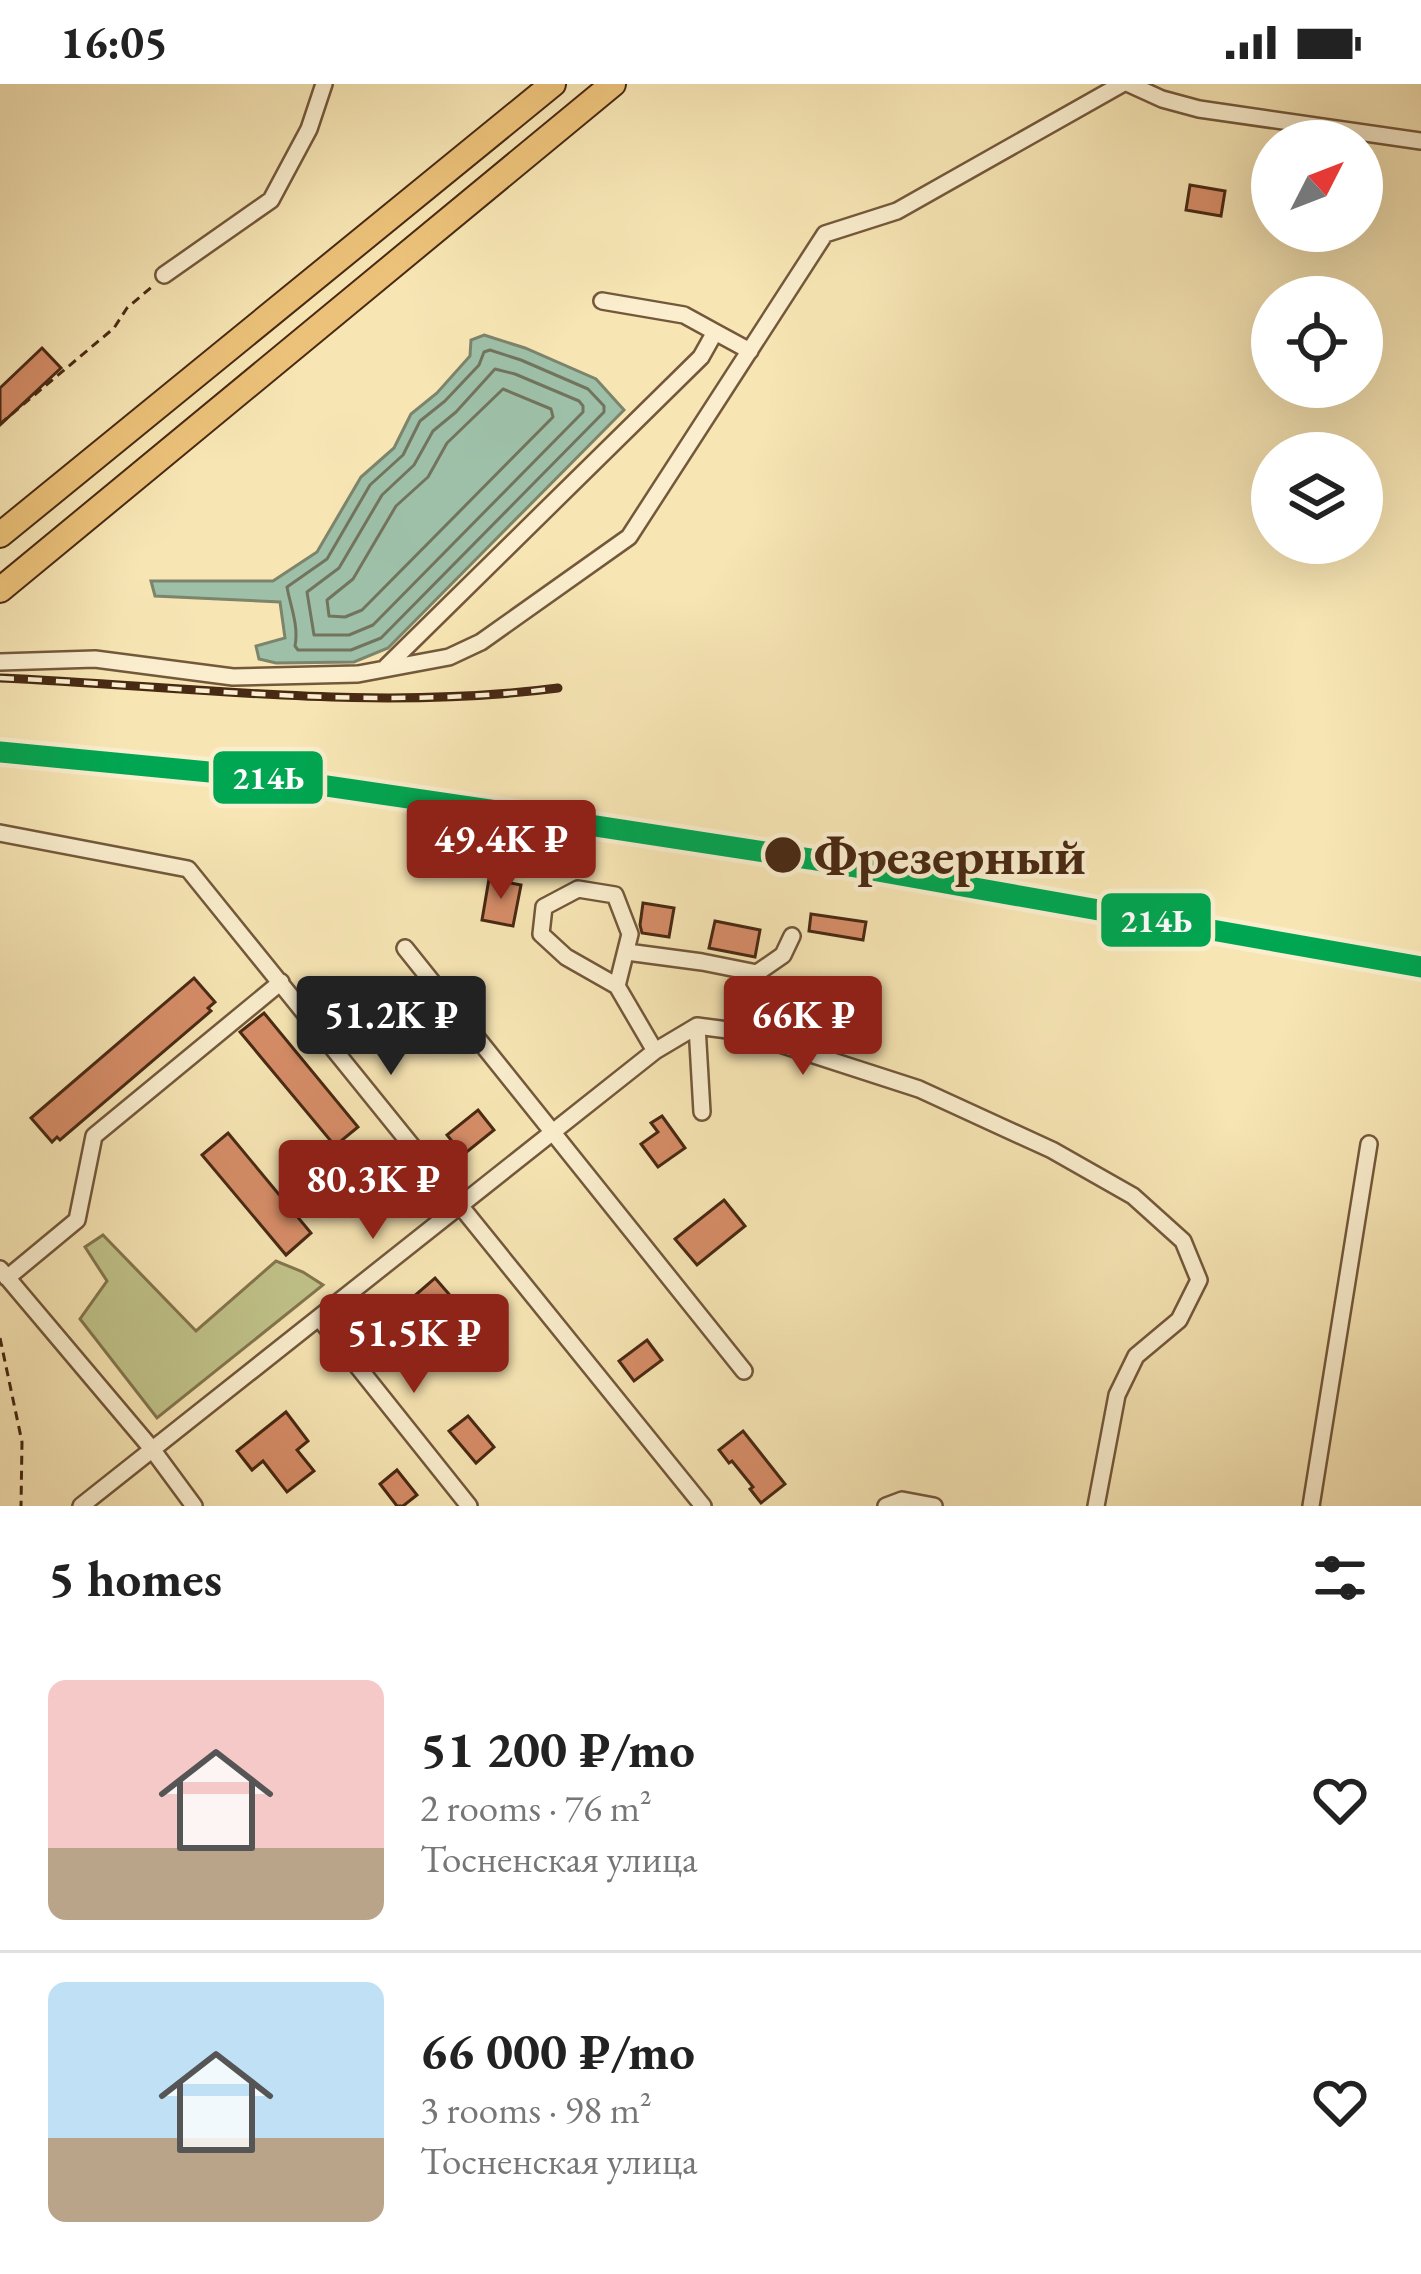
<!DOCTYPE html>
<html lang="en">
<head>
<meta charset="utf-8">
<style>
	:root { --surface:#fff; --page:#f6f6f6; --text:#222; --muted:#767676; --line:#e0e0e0; --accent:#8f2418 }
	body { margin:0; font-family:"EB Garamond",serif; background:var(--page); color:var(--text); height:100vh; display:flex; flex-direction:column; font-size:45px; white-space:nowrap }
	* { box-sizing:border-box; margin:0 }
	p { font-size:39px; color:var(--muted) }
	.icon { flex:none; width:66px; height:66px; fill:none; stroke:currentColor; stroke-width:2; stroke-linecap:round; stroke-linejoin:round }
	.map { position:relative; height:1422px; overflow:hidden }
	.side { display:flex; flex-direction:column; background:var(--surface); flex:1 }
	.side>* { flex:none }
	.needle { width:78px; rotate:48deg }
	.tools { position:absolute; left:1251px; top:36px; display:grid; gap:24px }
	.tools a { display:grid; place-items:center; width:132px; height:132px; border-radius:50%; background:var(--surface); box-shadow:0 12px 48px #0002; font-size:60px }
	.price { position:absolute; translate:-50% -102px; padding:0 27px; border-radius:12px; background:var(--accent); color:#fff; font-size:39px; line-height:78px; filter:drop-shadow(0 3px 6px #0008) }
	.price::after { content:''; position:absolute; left:50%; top:72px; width:36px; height:27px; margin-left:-18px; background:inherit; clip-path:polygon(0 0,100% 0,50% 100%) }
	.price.current { background:#222; color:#fff }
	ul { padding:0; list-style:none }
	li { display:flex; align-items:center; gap:36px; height:300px; padding:0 48px }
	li+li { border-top:3px solid var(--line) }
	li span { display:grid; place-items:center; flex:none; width:336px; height:240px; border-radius:18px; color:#555 }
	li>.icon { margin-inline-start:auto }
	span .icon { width:144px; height:144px; fill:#fffc; stroke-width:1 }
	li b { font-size:51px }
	h2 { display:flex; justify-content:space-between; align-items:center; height:144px; padding:0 48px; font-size:51px }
	.status { display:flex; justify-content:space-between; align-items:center; height:84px; padding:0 60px; background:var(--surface); direction:ltr }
	.status svg { height:33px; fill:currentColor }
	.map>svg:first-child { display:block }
</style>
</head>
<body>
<div class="status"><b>16:05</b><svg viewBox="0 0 49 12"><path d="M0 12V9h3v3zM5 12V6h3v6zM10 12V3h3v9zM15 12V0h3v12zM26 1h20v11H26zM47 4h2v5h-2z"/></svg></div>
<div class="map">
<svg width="1421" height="1422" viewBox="0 0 1421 1422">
	<rect width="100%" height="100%" fill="#f7e5b4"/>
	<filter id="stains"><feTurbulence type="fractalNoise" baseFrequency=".00167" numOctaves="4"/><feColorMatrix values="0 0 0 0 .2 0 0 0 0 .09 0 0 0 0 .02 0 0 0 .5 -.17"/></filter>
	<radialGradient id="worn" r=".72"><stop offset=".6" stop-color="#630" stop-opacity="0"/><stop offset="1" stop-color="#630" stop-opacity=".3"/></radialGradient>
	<!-- green -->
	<path fill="#c0c38a" stroke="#84764e" stroke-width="3" d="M103,1151L196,1247L276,1177L303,1188L323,1201L157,1334L80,1235L107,1197L85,1163Z"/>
	<!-- water -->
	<path fill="#9ec0a8" stroke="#7c846c" stroke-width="3" d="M484,251L525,264L596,295L624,326L388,564L354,578L276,579L259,575L256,562L285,554L280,518L155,512L151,497H273L317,468L361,393L394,364L411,330L437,309L470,272L471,256Z"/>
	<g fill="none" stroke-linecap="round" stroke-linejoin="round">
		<!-- shore -->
		<path stroke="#73745e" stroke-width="3" d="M490,266L521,276L588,305L604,322V328L381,554L351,566H298L295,562C299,541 290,521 287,503L327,475L370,401L403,371L420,337L445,317L479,281L484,268Z
			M495,285L515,290L579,317L583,322V328L373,541L349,551H314L307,508L339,484L382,411L414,381L433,347L456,328Z
			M503,305L551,325L553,333L362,526L345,533L329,532L327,516L353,495L396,422L428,393L447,359Z"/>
	</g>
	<!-- building -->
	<path fill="#d68d68" stroke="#482913" stroke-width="3" d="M1190,101L1225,107L1221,132L1186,126Z
		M42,264L61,284L0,341V304Z
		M489,795L521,801L513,842L482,836Z
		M643,819L674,824L669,853L642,849L640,841Z
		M811,830L866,838L863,856L809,847Z
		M715,837L760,846L755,873L709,864Z
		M194,894L215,918L208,924L211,927L60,1056L57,1053L52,1058L31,1034Z
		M264,929L358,1043L335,1062L240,948Z
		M478,1026L494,1046L463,1071L447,1051Z
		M662,1032L685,1064L658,1083L641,1060L658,1048L651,1039Z
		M228,1049L311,1149L286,1171L202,1071Z
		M724,1116L745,1142L697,1181L675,1155Z
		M435,1194L455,1217L424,1244L404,1221Z
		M647,1256L662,1276L634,1297L619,1277Z
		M286,1328L308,1357L297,1366L314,1387L287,1408L263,1377L252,1386L237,1367Z
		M468,1332L494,1363L476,1379L449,1347Z
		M743,1347L785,1400L761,1419L750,1405L753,1403L732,1377L729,1379L719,1366Z
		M397,1386L417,1411L403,1422H397L380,1400Z"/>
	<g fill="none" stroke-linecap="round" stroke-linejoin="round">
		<!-- minor casing -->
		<g stroke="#74583b" stroke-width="20">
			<path id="minor" d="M1129,0L1162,15L1199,25L1421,57
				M164,191L271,116L309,45L324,0
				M715,248L750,267
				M0,578L95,575L233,593L358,590L449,573L481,558L629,453L825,150L897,127L1122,0
				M386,583L701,273L715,248L684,231L602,217
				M0,749L188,785L703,1422
				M405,864L744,1287
				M627,868L702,878L757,889L783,871L792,852
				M617,902L630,850L615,811L578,805L544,823L541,850L566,873L617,902L655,967
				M697,942L743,948L919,1005L1052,1066L1133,1112L1183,1157L1199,1196L1179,1236L1136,1272L1117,1311L1096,1422
				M697,942L702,1028
				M0,1185L152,1365L194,1422
				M7,1194L77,1136L94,1052L281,898
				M319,1234L469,1422
				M81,1422L655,967L697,942
				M886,1422L902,1416L934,1422
				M1311,1422L1369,1060"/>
		</g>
		<!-- highway casing -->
		<g stroke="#482913" stroke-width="28">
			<path id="highway" d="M0,451L553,0
				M0,506L613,0"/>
		</g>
		<!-- path -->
		<path stroke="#482913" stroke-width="3" stroke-dasharray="9 6" stroke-linecap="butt" d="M0,340L114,244L127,224L154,201
			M0,1254L22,1358L21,1422"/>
		<!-- minor -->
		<use href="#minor" stroke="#faeece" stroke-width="15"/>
		<!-- highway -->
		<use href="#highway" stroke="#ecc27a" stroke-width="24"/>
		<!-- rail casing -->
		<g stroke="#482913" stroke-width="9">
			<path id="rail" d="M0,594C185,602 373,628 558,604"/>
		</g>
		<!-- rail -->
		<use href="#rail" stroke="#faeece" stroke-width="4.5" stroke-dasharray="14" stroke-linecap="butt"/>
		<!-- rail-1 casing -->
		<g stroke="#faeece" stroke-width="30">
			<path id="rail-1" d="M0,668L272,694L524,731L810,775L1421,883"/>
		</g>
		<!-- rail-1 -->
		<use href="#rail-1" stroke="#00a651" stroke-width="21"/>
	</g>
	<!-- markers -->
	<circle fill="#482913" stroke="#faeece" stroke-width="4.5" cx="783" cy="771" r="20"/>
	<g text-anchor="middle" stroke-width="9" stroke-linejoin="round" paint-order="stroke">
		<!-- stop labels -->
		<g font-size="54" font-weight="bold" fill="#482913" stroke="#faeece" text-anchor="start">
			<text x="814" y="790">Фрезерный</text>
		</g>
	</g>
	<g stroke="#faeece" stroke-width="4.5">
		<rect x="211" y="665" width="114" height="57" rx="12" fill="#00a651"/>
		<rect x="1099" y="807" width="114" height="58" rx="12" fill="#00a651"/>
	</g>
	<g font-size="33" text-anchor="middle" font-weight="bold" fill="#fff">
		<text x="268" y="705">214Ь</text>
		<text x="1156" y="848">214Ь</text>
	</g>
	<rect width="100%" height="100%" filter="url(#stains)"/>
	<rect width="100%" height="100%" fill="url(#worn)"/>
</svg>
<div class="tools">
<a><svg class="needle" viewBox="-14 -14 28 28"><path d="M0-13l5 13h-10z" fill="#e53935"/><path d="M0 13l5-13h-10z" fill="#767676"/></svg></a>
<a><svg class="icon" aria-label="locate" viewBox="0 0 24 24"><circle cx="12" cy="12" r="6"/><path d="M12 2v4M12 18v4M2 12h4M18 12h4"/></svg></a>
<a><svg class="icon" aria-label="layers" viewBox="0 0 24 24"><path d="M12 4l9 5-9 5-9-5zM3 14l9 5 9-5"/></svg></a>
</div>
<b class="price" style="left:501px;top:818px">49.4K ₽</b>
<b class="price current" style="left:391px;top:994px">51.2K ₽</b>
<b class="price" style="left:803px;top:994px">66K ₽</b>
<b class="price" style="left:373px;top:1158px">80.3K ₽</b>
<b class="price" style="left:414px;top:1312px">51.5K ₽</b>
</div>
<section class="side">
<h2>5 homes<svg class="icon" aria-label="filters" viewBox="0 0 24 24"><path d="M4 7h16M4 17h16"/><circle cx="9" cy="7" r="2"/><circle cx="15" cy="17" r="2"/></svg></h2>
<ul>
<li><span style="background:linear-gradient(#f6c9c9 70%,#b9a48a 0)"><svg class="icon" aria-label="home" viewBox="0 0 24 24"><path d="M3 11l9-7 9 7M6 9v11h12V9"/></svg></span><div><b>51 200 ₽/mo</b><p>2 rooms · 76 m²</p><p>Тосненская улица</p></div><svg class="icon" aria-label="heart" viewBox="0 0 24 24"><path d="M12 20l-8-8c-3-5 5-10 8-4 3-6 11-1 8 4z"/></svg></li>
<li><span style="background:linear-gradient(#bfe0f5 65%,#b9a48a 0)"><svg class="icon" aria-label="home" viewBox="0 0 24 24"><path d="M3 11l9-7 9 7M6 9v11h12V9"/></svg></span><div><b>66 000 ₽/mo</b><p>3 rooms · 98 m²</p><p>Тосненская улица</p></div><svg class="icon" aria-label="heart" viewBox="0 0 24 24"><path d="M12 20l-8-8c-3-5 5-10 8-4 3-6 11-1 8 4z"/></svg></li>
</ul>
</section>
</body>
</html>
